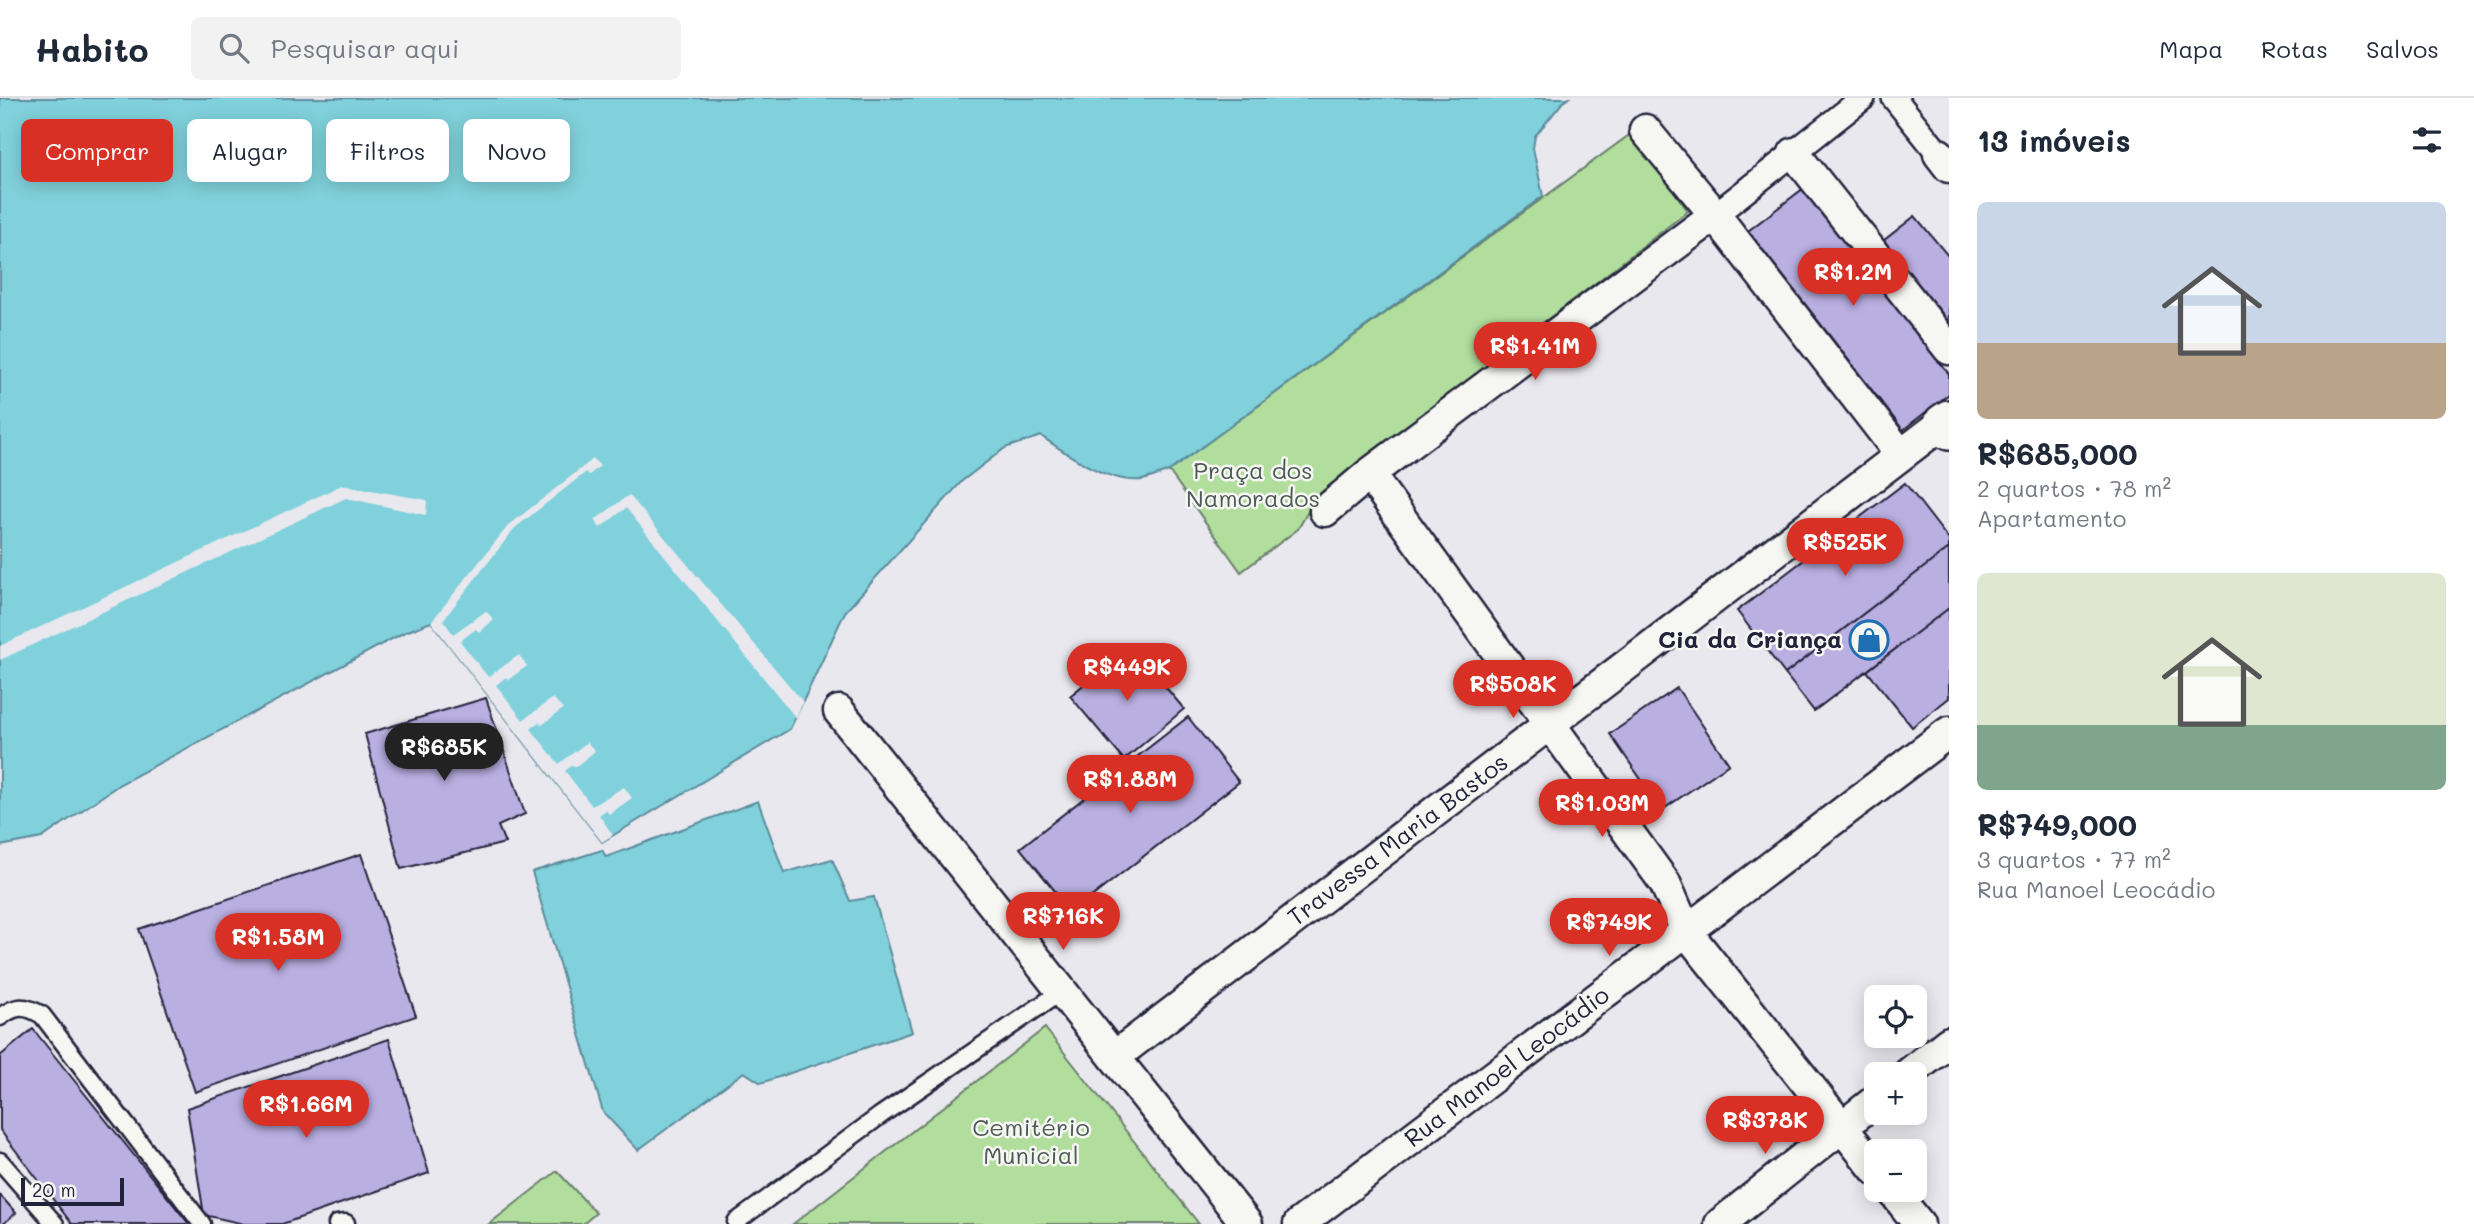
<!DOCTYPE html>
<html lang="pt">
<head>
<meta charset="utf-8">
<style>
	:root { --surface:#fff; --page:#f2f2f3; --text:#1f2937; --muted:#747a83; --line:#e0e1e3; --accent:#d93025 }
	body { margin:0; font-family:Mali,sans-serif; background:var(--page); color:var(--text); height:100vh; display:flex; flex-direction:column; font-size:26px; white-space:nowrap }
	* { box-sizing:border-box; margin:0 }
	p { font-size:23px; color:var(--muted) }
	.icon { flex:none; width:38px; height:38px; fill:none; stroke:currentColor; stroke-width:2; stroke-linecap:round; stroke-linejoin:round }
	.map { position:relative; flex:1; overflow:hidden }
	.side { display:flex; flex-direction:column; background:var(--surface); width:525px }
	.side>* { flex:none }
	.top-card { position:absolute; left:21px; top:21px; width:665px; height:63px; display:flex; gap:14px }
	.buttons { position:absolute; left:1864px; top:887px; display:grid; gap:14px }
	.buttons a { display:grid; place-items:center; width:63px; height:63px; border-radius:10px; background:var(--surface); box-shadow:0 4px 18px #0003; font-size:35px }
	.scale { position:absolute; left:21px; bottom:18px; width:103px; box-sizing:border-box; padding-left:7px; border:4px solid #22223b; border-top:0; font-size:19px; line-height:24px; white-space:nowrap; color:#22223b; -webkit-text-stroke:5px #f6f6f2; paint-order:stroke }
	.price { position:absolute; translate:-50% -60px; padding:0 16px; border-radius:24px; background:var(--accent); color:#fff; font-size:23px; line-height:46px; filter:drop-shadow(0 2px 4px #0008) }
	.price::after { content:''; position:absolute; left:50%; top:42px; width:21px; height:16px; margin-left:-10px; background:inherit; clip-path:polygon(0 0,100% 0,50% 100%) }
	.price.selected { background:#222; color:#fff }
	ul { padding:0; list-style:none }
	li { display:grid; align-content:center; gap:14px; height:371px; padding:0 28px }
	li span { display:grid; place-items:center; height:217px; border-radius:10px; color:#555 }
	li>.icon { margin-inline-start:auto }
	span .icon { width:126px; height:126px; fill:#fffc; stroke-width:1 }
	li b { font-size:30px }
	h2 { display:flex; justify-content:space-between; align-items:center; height:84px; padding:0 28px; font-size:30px }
	.tag { padding:0 24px; border-radius:10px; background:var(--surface); box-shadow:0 4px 18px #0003; font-size:24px; line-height:63px }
	.tag.selected { background:var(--accent); color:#fff }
	header { display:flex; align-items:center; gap:42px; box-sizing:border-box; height:98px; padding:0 35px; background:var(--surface); border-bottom:2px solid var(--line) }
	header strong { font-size:33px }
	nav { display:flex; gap:38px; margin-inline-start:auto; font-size:24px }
	.search { width:490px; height:63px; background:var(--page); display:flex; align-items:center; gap:18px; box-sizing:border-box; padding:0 24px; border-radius:10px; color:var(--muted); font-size:26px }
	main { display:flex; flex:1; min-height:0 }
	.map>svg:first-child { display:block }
</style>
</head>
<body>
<header>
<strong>Habito</strong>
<div class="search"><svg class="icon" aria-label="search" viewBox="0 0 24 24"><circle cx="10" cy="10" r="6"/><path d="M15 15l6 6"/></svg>Pesquisar aqui</div>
<nav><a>Mapa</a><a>Rotas</a><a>Salvos</a></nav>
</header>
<main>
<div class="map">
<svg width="1949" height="1126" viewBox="0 0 1949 1126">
	<rect width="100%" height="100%" fill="#eae8ef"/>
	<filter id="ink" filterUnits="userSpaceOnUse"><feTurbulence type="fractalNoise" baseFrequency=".0143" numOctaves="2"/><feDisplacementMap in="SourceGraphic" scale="14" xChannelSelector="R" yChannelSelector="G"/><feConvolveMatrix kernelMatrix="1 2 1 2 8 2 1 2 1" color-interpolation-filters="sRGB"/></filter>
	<g filter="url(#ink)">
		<!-- green -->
		<path fill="#b1de9d" stroke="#6a806c" stroke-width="2" d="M1632,35L1688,113L1313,405L1298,431L1241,474L1169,373Z
			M1045,930L1199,1126H793Z
			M557,1073L596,1115L583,1126H489Z"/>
		<!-- water -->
		<path fill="#80d1db" stroke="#5a8b9b" stroke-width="2" d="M0,0H1569L1562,5L1535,38L1533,50L1543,98L1169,373C1161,376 1151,380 1142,382C1108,386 1067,356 1041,338L1005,350L962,383L845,514L790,631L602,744L431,524L403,535L120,686L42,740L0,748Z
			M758,703L784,775L832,761L850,803L874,799L912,934L761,985L744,974L638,1052L603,1014L532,774L602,752L606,759Z"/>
		<!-- pier -->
		<path fill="#eae8ef" d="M593,361L600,368L589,377L586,374L515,430L443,522L453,536L486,513L494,522L479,534L476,531L460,543L488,579L519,557L527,568L508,582L506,579L496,587L523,622L553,600L563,611L542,627L539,624L531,631L559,666L587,644L595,653L575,669L572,667L565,673L592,708L624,689L632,700L609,716L606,712L599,717L613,737L602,744L431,524L508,428Z
			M342,387L427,402L426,417L346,400L0,562V548Z
			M629,397L803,604L796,620L626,410L600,430L595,422Z"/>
		<!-- building -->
		<path fill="#b9afe1" stroke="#22223b" stroke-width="2" d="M1804,90L1949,276V296L1903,332L1748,133Z
			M1915,118L1949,159V224L1883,143Z
			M1905,385L1949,442V450L1785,576L1737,513Z
			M1949,450V510L1814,613L1785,576Z
			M1949,510V600L1912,629L1867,573Z
			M1131,548L1184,611L1124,662L1070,598Z
			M1677,590L1729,666L1662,712L1610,636Z
			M486,600L525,716L498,728L505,745L401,771L365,636Z
			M1188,619L1239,684L1072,814L1020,750Z
			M361,756L416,918L195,994L139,831Z
			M33,931L189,1126H72L0,1032V958Z
			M389,941L429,1075L282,1126H244L204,1117L187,1010Z
			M0,1097L16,1115L3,1126H0Z"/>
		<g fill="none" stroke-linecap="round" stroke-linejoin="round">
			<!-- service casing -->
			<g stroke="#22223b" stroke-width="21">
				<path id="service" d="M0,919C16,907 25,907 42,917L202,1126
					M0,1063L55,1126
					M337,1126L346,1125
					M738,1126L736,1124L881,1017L1062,893"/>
			</g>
			<!-- pedestrian casing -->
			<g stroke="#22223b" stroke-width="28">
				<path id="pedestrian" d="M1894,0L1939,56
					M1715,117L1863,0"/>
			</g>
			<!-- minor casing -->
			<g stroke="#22223b" stroke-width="35">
				<path id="minor" d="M1645,32L1715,117L1901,357
					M1794,55L1949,251
					M1939,56L1949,69
					M1369,376L1665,785L1686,833L1876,1072
					M1325,413L1369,376L1715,117
					M839,613L1247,1126
					M1114,959L1943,325
					M1908,976L1949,944
					M1892,1092L1919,1126
					M1299,1126L1949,634
					M1720,1126L1876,1002"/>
			</g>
			<!-- tertiary casing -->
			<g stroke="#22223b" stroke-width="42">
				<path id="tertiary" d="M1949,321L1943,325L1949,333"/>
			</g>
			<!-- service -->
			<use href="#service" stroke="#f6f6f2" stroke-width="16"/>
			<!-- pedestrian -->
			<use href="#pedestrian" stroke="#f6f6f2" stroke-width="23"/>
			<!-- minor -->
			<use href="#minor" stroke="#f6f6f2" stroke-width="30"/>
			<!-- tertiary -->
			<use href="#tertiary" stroke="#f6f6f2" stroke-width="37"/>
		</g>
	</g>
	<!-- icons -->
	<defs>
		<g id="shop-ring" transform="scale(2.0125)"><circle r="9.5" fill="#f6f6f2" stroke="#1f6fb2" stroke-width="1.5"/><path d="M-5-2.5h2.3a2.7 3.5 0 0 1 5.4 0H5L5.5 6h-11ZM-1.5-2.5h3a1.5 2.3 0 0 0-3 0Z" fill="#1f6fb2"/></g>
	</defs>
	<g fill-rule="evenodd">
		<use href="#shop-ring" x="1869" y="542"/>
	</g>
	<g text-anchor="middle" stroke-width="5" stroke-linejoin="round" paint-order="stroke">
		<!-- park labels -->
		<g font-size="24" fill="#4d5a58" stroke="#f6f6f2">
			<text x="1253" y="381">Praça dos<tspan x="1253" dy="28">Namorados</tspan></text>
			<text x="1031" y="1038">Cemitério<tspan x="1031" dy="28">Municial</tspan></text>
		</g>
		<!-- poi labels -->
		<g font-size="24" font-weight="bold" fill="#22223b" stroke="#f6f6f2" text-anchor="end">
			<text x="1842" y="550">Cia da Criança</text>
		</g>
		<!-- street labels -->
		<g font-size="24" fill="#22223b" stroke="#f6f6f2">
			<text transform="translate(1398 742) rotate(-37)" y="8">Travessa Maria Bastos</text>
			<text transform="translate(1507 969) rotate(-37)" y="8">Rua Manoel Leocádio</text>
		</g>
	</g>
</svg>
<div class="buttons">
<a><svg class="icon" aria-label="locate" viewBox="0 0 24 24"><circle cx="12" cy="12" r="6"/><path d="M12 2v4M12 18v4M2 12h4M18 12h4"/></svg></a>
<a>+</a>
<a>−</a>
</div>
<div class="scale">20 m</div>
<b class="price" style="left:1853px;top:210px">R$1.2M</b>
<b class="price" style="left:1535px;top:284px">R$1.41M</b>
<b class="price" style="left:1845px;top:480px">R$525K</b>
<b class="price" style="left:1127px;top:605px">R$449K</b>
<b class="price" style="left:1513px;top:622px">R$508K</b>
<b class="price selected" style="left:444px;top:685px">R$685K</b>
<b class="price" style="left:1130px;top:717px">R$1.88M</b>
<b class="price" style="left:1602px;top:741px">R$1.03M</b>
<b class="price" style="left:1063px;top:854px">R$716K</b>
<b class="price" style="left:1609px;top:860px">R$749K</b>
<b class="price" style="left:278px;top:875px">R$1.58M</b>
<b class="price" style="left:306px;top:1042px">R$1.66M</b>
<b class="price" style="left:1765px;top:1058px">R$378K</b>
<div class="top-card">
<a class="tag selected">Comprar</a>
<a class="tag">Alugar</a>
<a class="tag">Filtros</a>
<a class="tag">Novo</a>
</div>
</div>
<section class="side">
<h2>13 imóveis<svg class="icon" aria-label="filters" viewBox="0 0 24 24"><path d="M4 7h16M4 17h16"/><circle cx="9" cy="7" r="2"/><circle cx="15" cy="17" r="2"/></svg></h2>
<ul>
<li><span style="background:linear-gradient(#c9d6e8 65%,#b9a48a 0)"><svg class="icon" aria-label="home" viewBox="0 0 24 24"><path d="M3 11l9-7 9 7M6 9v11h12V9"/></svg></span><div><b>R$685,000</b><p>2 quartos · 78 m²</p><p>Apartamento</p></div></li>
<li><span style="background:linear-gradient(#dfe7d0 70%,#7fa58c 0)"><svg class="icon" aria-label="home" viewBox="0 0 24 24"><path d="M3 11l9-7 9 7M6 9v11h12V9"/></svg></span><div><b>R$749,000</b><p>3 quartos · 77 m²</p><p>Rua Manoel Leocádio</p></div></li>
</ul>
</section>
</main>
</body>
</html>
